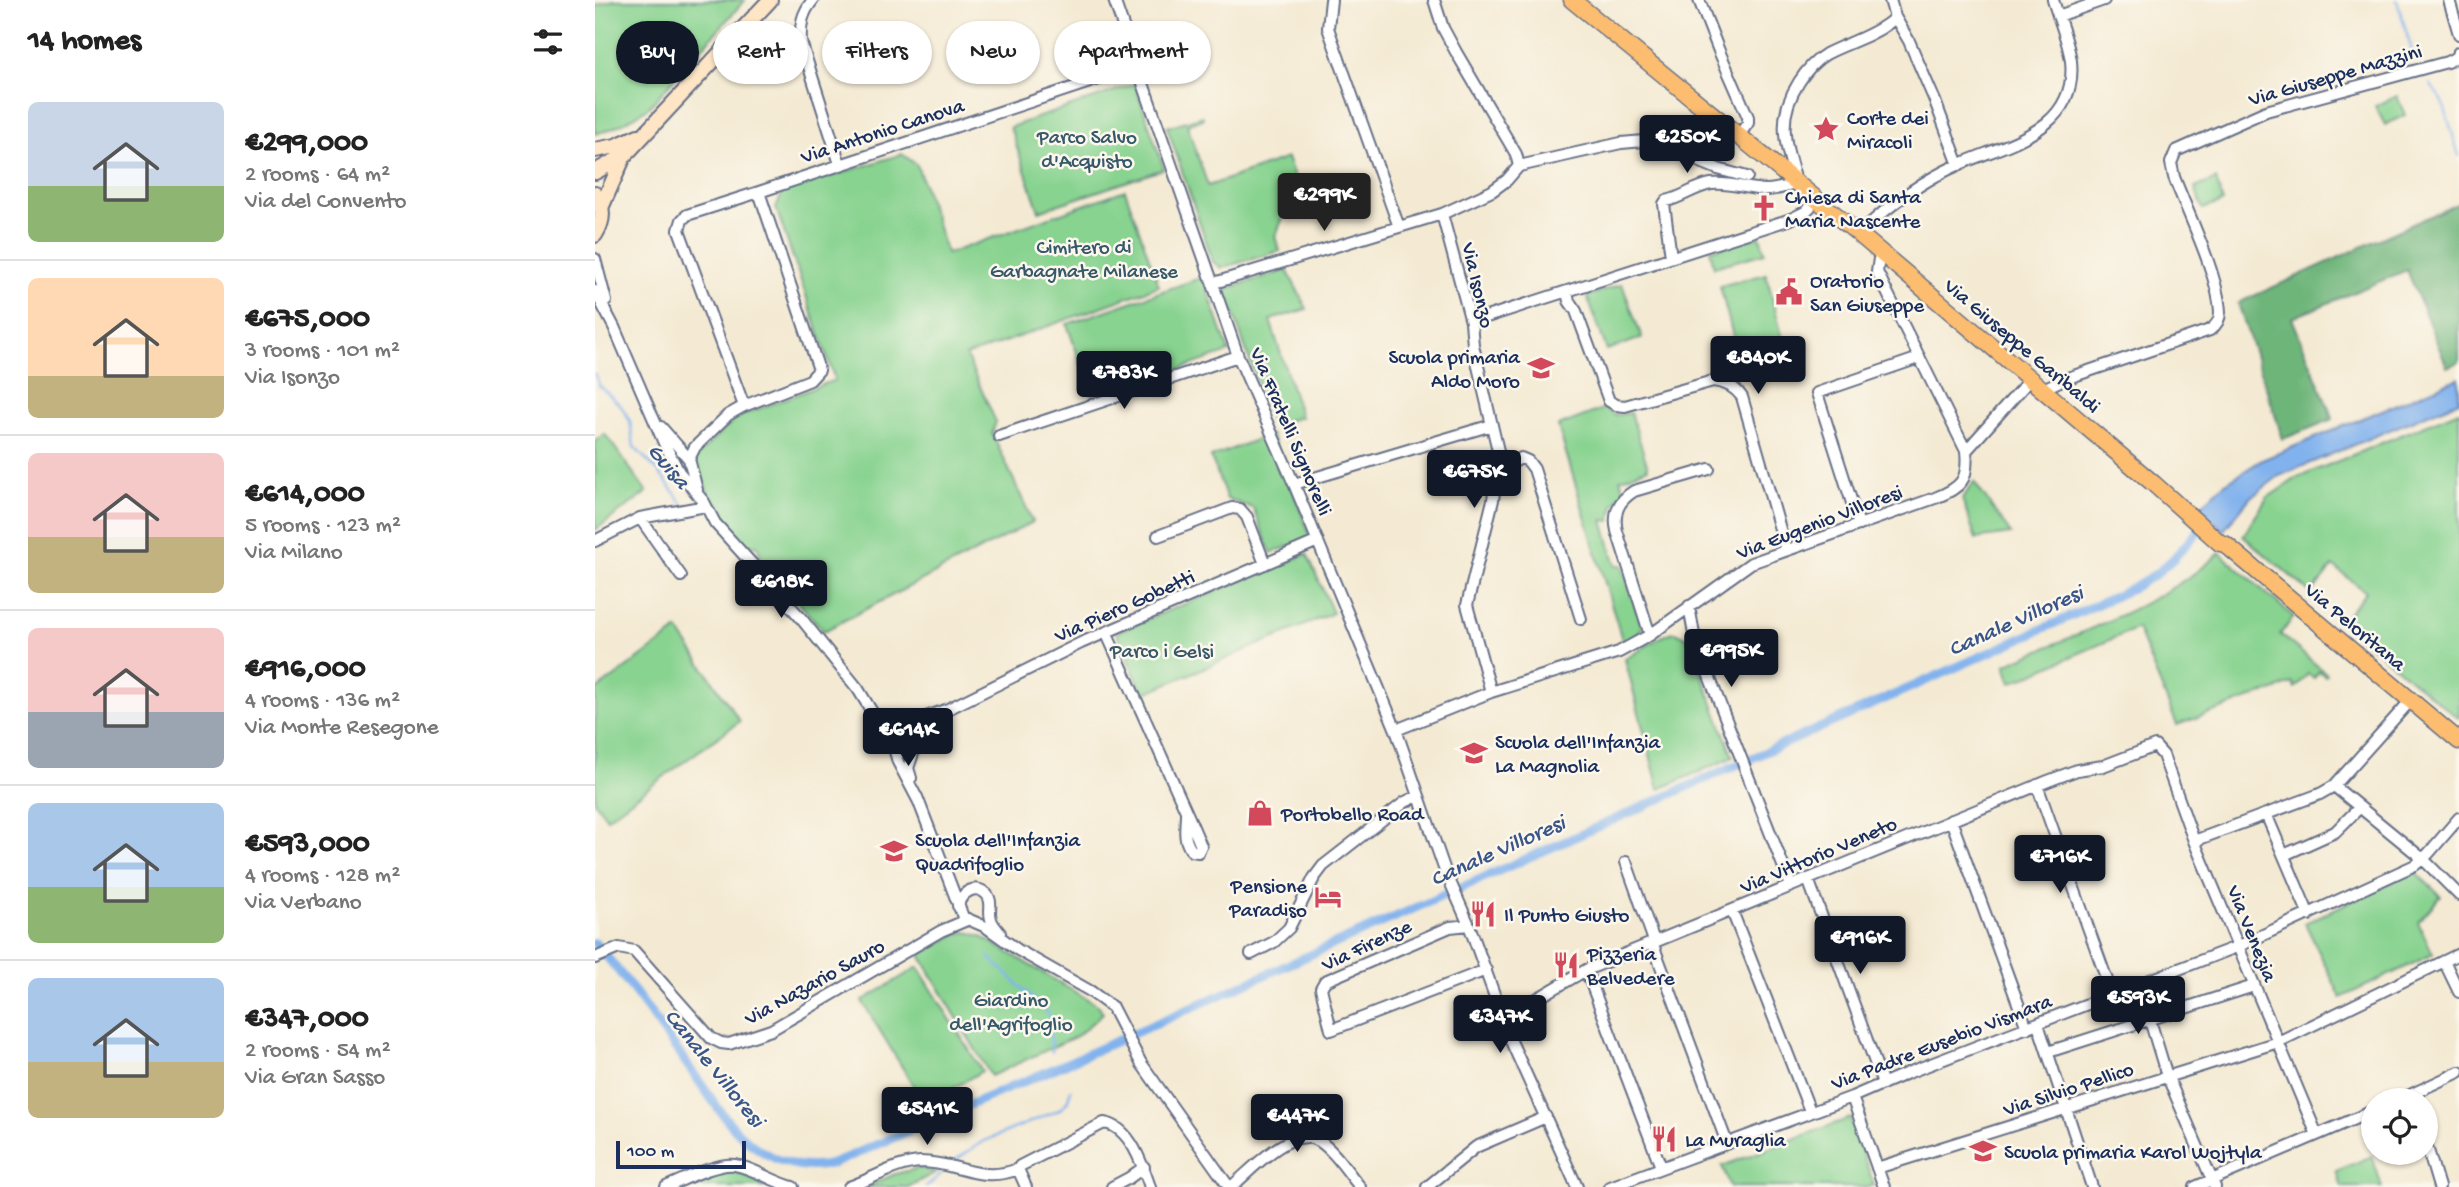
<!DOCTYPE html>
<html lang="en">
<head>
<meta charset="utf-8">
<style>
	:root { --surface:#fff; --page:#f2f2f2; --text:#222; --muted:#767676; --line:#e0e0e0; --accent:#111827 }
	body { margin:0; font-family:"Gochi Hand",sans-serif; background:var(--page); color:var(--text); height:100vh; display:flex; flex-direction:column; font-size:26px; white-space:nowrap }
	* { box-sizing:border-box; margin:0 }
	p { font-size:23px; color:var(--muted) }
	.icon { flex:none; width:38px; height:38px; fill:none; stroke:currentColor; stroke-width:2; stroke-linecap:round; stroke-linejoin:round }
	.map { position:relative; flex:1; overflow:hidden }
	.sheet { display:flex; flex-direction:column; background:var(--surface); width:595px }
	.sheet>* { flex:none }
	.guide { position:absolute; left:21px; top:21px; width:665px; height:63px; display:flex; gap:14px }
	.tools { position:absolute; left:1766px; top:1088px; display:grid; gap:14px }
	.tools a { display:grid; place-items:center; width:77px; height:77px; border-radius:50%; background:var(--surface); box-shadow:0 2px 5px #0004; font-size:35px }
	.scale { position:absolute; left:21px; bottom:18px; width:130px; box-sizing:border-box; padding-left:7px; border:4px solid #1b2f5e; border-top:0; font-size:19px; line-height:24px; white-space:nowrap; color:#1b2f5e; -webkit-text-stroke:5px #fbf7ec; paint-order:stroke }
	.price { position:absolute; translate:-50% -60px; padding:0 16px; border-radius:7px; background:var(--accent); color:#fff; font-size:23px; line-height:46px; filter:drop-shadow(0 2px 4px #0008) }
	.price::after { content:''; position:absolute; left:50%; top:42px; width:21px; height:16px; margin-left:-10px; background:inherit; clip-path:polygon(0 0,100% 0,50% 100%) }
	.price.on { background:#222; color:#fff }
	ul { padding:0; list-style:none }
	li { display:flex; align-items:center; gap:21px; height:175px; padding:0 28px }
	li+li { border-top:2px solid var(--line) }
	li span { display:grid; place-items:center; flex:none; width:196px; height:140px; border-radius:10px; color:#555 }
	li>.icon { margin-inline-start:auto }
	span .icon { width:84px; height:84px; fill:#fffc; stroke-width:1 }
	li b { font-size:30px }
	h2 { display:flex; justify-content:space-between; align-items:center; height:84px; padding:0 28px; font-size:30px }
	.pill { padding:0 24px; border-radius:32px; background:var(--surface); box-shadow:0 2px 5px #0004; font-size:24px; line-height:63px }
	.pill.on { background:var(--accent); color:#fff }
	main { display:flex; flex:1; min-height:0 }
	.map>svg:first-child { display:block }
</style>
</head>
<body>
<main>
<section class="sheet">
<h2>14 homes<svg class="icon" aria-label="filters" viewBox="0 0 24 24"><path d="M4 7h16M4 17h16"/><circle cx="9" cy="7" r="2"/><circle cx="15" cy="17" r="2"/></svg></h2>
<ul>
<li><span style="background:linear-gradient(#c9d6e8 60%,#8fb573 0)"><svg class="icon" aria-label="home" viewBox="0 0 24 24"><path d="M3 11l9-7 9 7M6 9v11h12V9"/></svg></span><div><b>€299,000</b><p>2 rooms · 64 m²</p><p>Via del Convento</p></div></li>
<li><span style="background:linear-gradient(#ffd9b3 70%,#c2b280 0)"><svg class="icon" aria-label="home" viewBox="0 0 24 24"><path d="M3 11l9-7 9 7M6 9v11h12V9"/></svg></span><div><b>€675,000</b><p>3 rooms · 101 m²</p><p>Via Isonzo</p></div></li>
<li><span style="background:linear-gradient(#f6c9c9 60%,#c2b280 0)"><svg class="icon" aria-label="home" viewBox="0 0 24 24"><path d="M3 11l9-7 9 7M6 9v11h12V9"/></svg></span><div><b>€614,000</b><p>5 rooms · 123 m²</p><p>Via Milano</p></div></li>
<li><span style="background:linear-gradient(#f6c9c9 60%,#9aa5b1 0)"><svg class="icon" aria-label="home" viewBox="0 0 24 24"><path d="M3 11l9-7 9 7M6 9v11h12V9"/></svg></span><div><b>€916,000</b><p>4 rooms · 136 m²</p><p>Via Monte Resegone</p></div></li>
<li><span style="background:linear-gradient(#a9c7e8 60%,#8fb573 0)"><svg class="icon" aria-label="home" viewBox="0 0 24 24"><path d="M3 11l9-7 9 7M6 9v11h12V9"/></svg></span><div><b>€593,000</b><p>4 rooms · 128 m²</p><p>Via Verbano</p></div></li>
<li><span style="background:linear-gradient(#a9c7e8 60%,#c2b280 0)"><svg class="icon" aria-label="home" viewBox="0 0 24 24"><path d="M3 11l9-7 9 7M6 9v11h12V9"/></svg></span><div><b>€347,000</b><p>2 rooms · 54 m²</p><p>Via Gran Sasso</p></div></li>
</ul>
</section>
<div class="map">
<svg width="1864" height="1187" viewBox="0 0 1864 1187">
	<rect width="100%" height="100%" fill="#fbf7ec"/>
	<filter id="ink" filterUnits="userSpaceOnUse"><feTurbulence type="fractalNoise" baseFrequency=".0143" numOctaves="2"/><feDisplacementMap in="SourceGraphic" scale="14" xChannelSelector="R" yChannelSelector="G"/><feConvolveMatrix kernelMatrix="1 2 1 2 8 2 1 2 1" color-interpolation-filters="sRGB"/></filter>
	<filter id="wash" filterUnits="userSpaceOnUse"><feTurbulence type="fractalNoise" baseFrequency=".00686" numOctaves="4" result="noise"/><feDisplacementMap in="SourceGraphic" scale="28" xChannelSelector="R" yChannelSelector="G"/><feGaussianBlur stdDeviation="1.57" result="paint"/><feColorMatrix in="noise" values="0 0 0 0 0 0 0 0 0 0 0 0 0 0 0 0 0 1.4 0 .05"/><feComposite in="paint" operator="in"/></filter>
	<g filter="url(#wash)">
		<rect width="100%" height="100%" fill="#f4ead3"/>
		<!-- green -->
		<path fill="#88d390" stroke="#528177" stroke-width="2" d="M19,0H150L54,107C37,119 20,129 0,134V6Z
			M540,84L569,169L444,211L415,127Z
			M1802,96L1810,115L1790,125L1780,106Z
			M608,116V119L592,125L613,186L692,158L702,184L680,237L685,251L626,268L618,262L572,127Z
			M307,154L322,165L352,254L530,190L564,286L371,356L401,422L397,433L438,522L229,631L166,561L163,546L150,544L124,519L99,459L142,417L240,380L181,208L188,191Z
			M1621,179L1628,202L1608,209L1600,188Z
			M1165,236L1170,253L1119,267L1115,250Z
			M692,270L712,309L675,320L706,417L677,425L630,289Z
			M1171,274L1191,351L1145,363L1125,286Z
			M608,277L634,352L498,399L472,324Z
			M1027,284L1047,338L1012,350L992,296Z
			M1010,408L1020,415L1036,413L1053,468L1025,479L1030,491L1019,504L1015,521L1008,520L1021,566L1027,565L1047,627L1044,634L1028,643L963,426Z
			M1864,411V717L1863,718L1746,622L1771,592L1738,566L1716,593L1648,536L1672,498L1702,478Z
			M10,434L52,492L0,530V441Z
			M676,434L716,538L676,553L658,508L632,499L616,457Z
			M1379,482L1416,534L1381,539L1367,499Z
			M1625,553L1699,617L1685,634L1732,674L1730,676L1724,671L1719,678L1713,674L1700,688L1698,683L1582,725L1542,628L1416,683L1410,665C1483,633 1565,606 1625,553Z
			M712,554L738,613L548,694L521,632Z
			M83,630L145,721L12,818L0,802V691Z
			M1081,632L1091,637L1095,643L1138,757L1064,789L1030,659C1044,652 1066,633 1081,632Z
			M1819,871L1846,896L1823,922L1838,954L1746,998L1710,923Z
			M373,932L387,937L504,1006L508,1013L482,1036L396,1076L325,955L361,934Z
			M323,967L387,1071L330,1105L267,1001Z
			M1255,1118L1279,1185L1273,1187H1135L1127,1166Z
			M1777,1156L1787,1187H1747L1741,1171Z
			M324,1168L341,1172L313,1187H271L300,1174Z
			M137,1170L175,1187H91L131,1172Z"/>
		<!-- forest -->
		<path fill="#6eb57a" stroke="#44726c" stroke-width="2" d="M1864,203V362L1852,367L1812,270L1697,318L1738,419L1688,439L1643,303Z"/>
		<!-- water -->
		<path fill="#82b2ed" stroke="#4e70a6" stroke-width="2" d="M1864,378V401L1684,476L1654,499L1629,530L1603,509L1629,484L1667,460Z"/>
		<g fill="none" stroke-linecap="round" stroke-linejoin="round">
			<!-- stream -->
			<path stroke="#82b2ed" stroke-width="2.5" d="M1802,0L1819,58
				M1835,84L1848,102L1864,156
				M0,374L4,385L26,406L35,421L39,447L62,470L88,504
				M394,957L453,1013L457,1052
				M359,1161L387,1142L464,1110L472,1102L476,1090
				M331,1187L346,1174"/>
			<!-- canal -->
			<path stroke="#82b2ed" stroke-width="9" d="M0,943C36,984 67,1029 98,1073C116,1097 132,1125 156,1144C180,1162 208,1171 237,1164L470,1064L1530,592L1561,574L1578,559L1621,511"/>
		</g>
	</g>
	<g filter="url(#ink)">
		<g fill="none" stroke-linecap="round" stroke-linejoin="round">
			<!-- street casing -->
			<g stroke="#677087" stroke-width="14">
				<path id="street" d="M218,0C207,13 205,25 206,42L245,164
					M519,0L643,356L699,484L801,730L849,868L874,925L916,1041L982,1187
					M736,0L733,28L804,227
					M839,0L848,28L861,52L921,154L924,166
					M1104,0L1124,51L1153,117V123L1144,135
					M1854,0L1864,34
					M1463,16L1509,0
					M1300,17L1314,41L1340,101L1364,165
					M1201,181C1190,143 1181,118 1204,82C1211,71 1219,61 1231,54C1252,43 1276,37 1295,22L1300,17L1295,0
					M847,214L876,322L878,345L904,455L898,500L872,605L896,692
					M1264,234C1293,206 1328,180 1365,164C1413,143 1483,130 1476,61C1473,40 1464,20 1458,0
					M1076,257L1069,204L1071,201C1087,198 1099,187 1116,184C1135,182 1152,189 1171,190C1181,190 1193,186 1203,183
					M0,259L11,301
					M619,283L847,214L897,191L912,180L924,166L1026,143L1049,141L1061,144L1123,169L1152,177
					M0,291L19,327L69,443L84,472L109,502L120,523L205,617L263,689L299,748L303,762L324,802
					M972,292L974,301L981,311L1014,401L1021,405L1030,406L1118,381C1130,382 1140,387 1147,397L1191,550
					M876,322L1196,219L1210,212L1222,200
					M1448,389L1467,380L1615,330C1622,325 1625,320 1625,312C1623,274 1593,214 1579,177L1576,163L1581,151L1671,111L1852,62L1860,58L1864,52
					M149,406L84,230L87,220L92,215L164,192
					M66,427L94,459L102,490
					M404,436L643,356
					M1371,451L1436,378
					M94,459L100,447L133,415L149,406L215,380L224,370L164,192L543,66
					M903,471L926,458L933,461L939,469L986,619
					M699,484L897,425
					M45,518L86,576
					M1264,525L1222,393L1324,358
					M563,536L637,508L645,509L652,517L670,564
					M0,541L45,518L111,506
					M1094,606L1100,640L1196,886
					M511,632L595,820L606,846L603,852L597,851C587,839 591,828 591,813
					M1055,635L1022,531C1018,513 1023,501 1039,491L1114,469
					M801,730L896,692L1024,652L1055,635L1156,563L1340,498C1366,488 1374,480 1371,451L1282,272L1285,252
					M296,743V734L303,727L353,709L486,643L723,541
					M322,744L350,712
					M299,748L312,753C321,749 325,742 321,732L311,726
					M316,778L313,768L320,748
					M1442,785L1517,994
					M1739,786L1828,859L1864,895
					M322,797L368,917L391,927L423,950L495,991L517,1007L546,1063L634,1187
					M1671,814L1714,915
					M1356,820L1432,1028
					M1599,841L1725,794L1739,786L1816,700
					M1689,855L1740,832L1764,808
					M1031,862L1059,941
					M1213,879L1288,1084
					M363,906C366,892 382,882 393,896C398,904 393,911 396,919C397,924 402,929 405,933
					M1137,911L1215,1111
					M874,925L855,927L730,981L726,988L736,1030L891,970
					M1057,942L1132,1143
					M656,954L679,942L694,928L719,878L728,866L810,802L823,796
					M0,958L24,948L39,951L116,1038L126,1043L134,1044L176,1030L346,931L372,920
					M1849,961L1864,992
					M991,970L1066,1167
					M1544,984L1571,1073L1620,1187
					M909,1018L991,970L1453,781L1482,770L1508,766L1560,746L1568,755L1599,841L1722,1135
					M1443,1024L1497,1187
					M1453,1052L1659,986
					M1257,1097L1289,1187
					M1802,1101L1864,1072
					M1830,1140L1844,1187
					M1282,1168L1683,1042L1864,954
					M71,1187C88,1180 123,1162 140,1165C159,1168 178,1182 198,1187
					M254,1187C278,1179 301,1163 326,1162C362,1162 385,1184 423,1169
					M431,1187L423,1169L425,1166L509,1123C535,1126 548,1166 555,1187
					M517,1187L534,1178L549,1167
					M636,1187C657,1170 696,1124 724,1141C740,1151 753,1173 765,1187
					M832,1187L881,1147L951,1117
					M1015,1187L1257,1097L1315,1072L1644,946L1820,865L1833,854L1864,818
					M1600,1187L1778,1111"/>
			</g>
			<!-- secondary casing -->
			<g stroke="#677087" stroke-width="18">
				<path id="secondary" d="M0,150L21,146L43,136
					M0,172L29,156
					M0,194C9,207 9,221 0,235
					M6,208L29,156L175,0"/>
			</g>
			<!-- primary casing -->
			<g stroke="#677087" stroke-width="19">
				<path id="primary" d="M977,0L1264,234L1559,484L1625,543L1630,544L1864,741"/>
			</g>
			<!-- street -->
			<use href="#street" stroke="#fff" stroke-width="10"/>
			<!-- secondary -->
			<use href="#secondary" stroke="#fee5c5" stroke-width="14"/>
			<!-- primary -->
			<use href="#primary" stroke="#fcbd6f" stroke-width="16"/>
		</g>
	</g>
	<!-- icons -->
	<defs>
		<g id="sight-bare" transform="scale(2.1)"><path d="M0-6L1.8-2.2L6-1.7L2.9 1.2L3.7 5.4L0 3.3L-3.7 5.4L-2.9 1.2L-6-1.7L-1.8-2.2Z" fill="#d1495b" stroke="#fbf7ec" stroke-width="2.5" paint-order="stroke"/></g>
		<g id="church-bare" transform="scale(2.1)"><path d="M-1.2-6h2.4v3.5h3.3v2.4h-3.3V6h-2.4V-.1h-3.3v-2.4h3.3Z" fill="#d1495b" stroke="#fbf7ec" stroke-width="2.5" paint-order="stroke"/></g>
		<g id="civic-bare" transform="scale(2.1)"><path d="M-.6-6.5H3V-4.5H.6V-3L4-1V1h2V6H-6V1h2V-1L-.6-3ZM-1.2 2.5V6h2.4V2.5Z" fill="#d1495b" stroke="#fbf7ec" stroke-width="2.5" paint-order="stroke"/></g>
		<g id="school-bare" transform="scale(2.1)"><path d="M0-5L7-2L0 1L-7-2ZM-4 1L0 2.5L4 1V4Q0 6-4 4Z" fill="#d1495b" stroke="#fbf7ec" stroke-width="2.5" paint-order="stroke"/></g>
		<g id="shop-bare" transform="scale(2.1)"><path d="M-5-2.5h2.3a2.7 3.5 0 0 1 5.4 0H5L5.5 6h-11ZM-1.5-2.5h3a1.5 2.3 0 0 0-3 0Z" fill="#d1495b" stroke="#fbf7ec" stroke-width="2.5" paint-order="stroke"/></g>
		<g id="hotel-bare" transform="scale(2.1)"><path d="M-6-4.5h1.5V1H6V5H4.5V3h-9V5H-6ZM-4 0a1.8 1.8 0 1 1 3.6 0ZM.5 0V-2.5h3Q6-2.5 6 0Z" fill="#d1495b" stroke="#fbf7ec" stroke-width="2.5" paint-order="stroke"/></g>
		<g id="restaurant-bare" transform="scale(2.1)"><path d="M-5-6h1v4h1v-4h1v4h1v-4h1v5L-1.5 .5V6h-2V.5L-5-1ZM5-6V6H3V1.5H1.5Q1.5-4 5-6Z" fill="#d1495b" stroke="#fbf7ec" stroke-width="2.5" paint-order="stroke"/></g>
	</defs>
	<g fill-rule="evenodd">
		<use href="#sight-bare" x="1231" y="129"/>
		<use href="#church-bare" x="1169" y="208"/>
		<use href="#civic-bare" x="1194" y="292"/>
		<use href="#school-bare" x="946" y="368"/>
		<use href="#school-bare" x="879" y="753"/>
		<use href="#shop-bare" x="665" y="813"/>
		<use href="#school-bare" x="299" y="851"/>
		<use href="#hotel-bare" x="733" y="897"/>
		<use href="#restaurant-bare" x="888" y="914"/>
		<use href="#restaurant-bare" x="971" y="965"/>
		<use href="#restaurant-bare" x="1069" y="1139"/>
		<use href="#school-bare" x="1388" y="1151"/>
	</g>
	<g text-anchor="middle" stroke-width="5" stroke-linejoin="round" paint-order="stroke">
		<!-- street labels -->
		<g font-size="21" fill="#1b2f5e" stroke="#fbf7ec">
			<text transform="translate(1740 74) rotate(-16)" y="7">Via Giuseppe Mazzini</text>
			<text transform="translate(287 130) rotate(-18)" y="7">Via Antonio Canova</text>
			<text transform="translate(884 285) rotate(77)" y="7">Via Isonzo</text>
			<text transform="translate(1428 345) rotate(40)" y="7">Via Giuseppe Garibaldi</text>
			<text transform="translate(697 431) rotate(67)" y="7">Via Fratelli Signorelli</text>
			<text transform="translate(1224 521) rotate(-21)" y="7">Via Eugenio Villoresi</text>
			<text transform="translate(529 605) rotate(-24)" y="7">Via Piero Gobetti</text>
			<text transform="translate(1761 626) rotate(40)" y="7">Via Peloritana</text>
			<text transform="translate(1223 854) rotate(-23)" y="7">Via Vittorio Veneto</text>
			<text transform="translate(1658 933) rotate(68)" y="7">Via Venezia</text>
			<text transform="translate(771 944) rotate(-25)" y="7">Via Firenze</text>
			<text transform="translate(219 981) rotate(-29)" y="7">Via Nazario Sauro</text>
			<text transform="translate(1346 1041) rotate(-21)" y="7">Via Padre Eusebio Vismara</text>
			<text transform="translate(1473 1088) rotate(-18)" y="7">Via Silvio Pellico</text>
		</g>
		<!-- poi labels -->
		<g font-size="21" fill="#1b2f5e" stroke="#fbf7ec" text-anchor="start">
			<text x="1252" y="124">Corte dei<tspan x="1252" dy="24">Miracoli</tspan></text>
			<text x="1190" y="203">Chiesa di Santa<tspan x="1190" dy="24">Maria Nascente</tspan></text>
			<text x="1215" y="287">Oratorio<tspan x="1215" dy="24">San Giuseppe</tspan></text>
			<text x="925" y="363" text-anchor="end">Scuola primaria<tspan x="925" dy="24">Aldo Moro</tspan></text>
			<text x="900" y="748">Scuola dell'Infanzia<tspan x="900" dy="24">La Magnolia</tspan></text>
			<text x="686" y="820">Portobello Road</text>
			<text x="320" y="846">Scuola dell'Infanzia<tspan x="320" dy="24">Quadrifoglio</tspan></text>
			<text x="712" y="892" text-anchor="end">Pensione<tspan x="712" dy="24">Paradiso</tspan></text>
			<text x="909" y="921">Il Punto Giusto</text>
			<text x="992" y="960">Pizzeria<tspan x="992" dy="24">Belvedere</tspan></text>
			<text x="1090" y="1146">La Muraglia</text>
			<text x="1409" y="1158">Scuola primaria Karol Wojtyla</text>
		</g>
		<!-- park labels -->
		<g font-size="21" fill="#36586a" stroke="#fbf7ec">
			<text x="492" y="143">Parco Salvo<tspan x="492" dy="24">d'Acquisto</tspan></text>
			<text x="489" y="253">Cimitero di<tspan x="489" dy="24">Garbagnate Milanese</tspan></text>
			<text x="567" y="657">Parco i Gelsi</text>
			<text x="416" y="1006">Giardino<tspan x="416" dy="24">dell'Agrifoglio</tspan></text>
		</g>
		<!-- water labels -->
		<g font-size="23" font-style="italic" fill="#3a5689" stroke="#fbf7ec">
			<text transform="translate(75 465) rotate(50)" y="8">Guisa</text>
			<text transform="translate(1420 619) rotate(-24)" y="8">Canale Villoresi</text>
			<text transform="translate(902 849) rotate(-24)" y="8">Canale Villoresi</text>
			<text transform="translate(121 1067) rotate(51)" y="8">Canale Villoresi</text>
		</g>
	</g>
</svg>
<div class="tools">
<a><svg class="icon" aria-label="locate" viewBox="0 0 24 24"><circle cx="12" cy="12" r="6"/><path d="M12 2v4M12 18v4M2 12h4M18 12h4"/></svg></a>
</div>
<div class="scale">100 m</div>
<b class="price" style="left:1092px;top:175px">€250K</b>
<b class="price on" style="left:729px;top:233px">€299K</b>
<b class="price" style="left:1163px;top:396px">€840K</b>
<b class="price" style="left:529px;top:411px">€783K</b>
<b class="price" style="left:879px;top:510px">€675K</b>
<b class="price" style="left:186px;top:620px">€618K</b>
<b class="price" style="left:1136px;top:689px">€995K</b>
<b class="price" style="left:313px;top:768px">€614K</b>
<b class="price" style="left:1465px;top:895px">€716K</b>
<b class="price" style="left:1265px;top:976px">€916K</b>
<b class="price" style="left:1543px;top:1036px">€593K</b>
<b class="price" style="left:905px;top:1055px">€347K</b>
<b class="price" style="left:332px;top:1147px">€541K</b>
<b class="price" style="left:702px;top:1154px">€447K</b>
<div class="guide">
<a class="pill on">Buy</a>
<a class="pill">Rent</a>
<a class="pill">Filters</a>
<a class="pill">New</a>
<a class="pill">Apartment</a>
</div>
</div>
</main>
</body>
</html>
